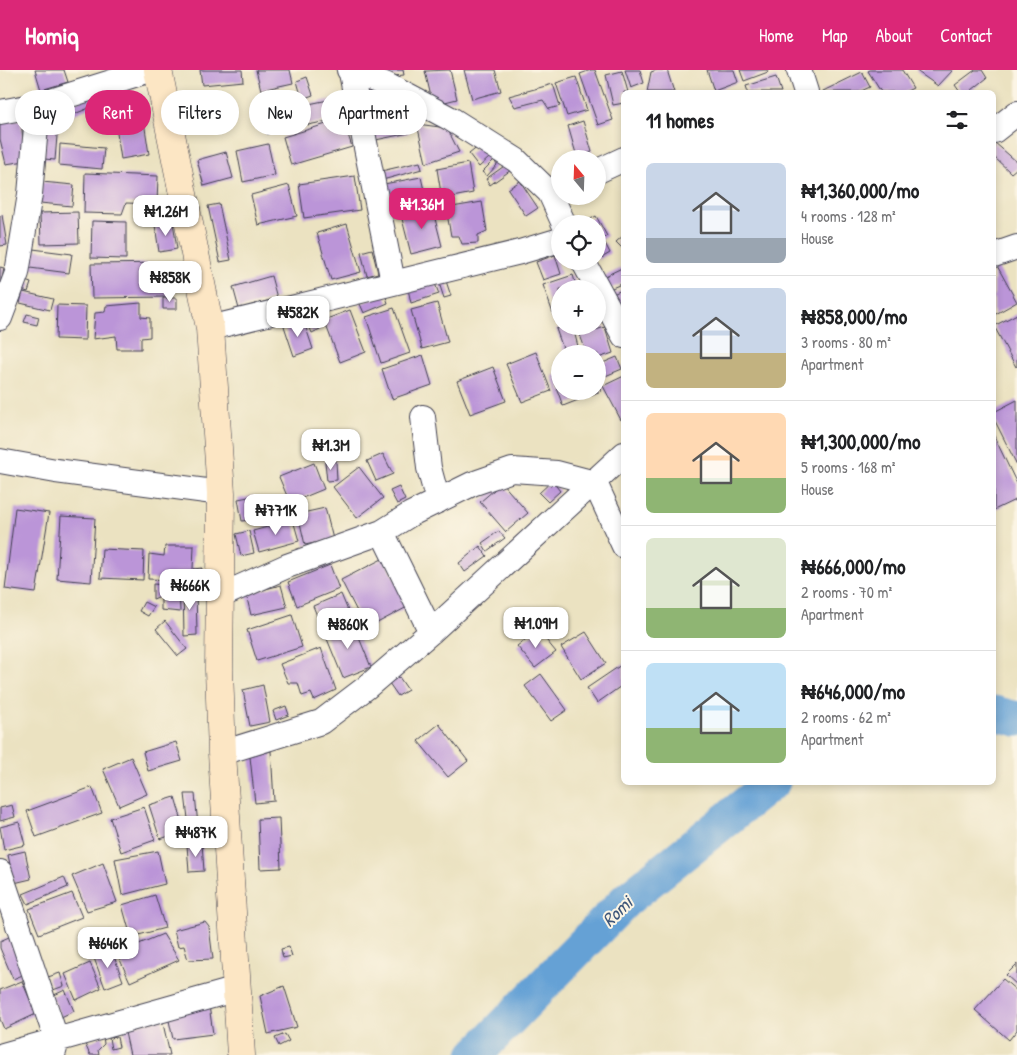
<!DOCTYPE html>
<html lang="en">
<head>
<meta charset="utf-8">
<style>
	:root { --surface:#fff; --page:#f6f6f6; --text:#202124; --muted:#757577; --line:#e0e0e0; --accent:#db2777 }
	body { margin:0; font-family:"Patrick Hand",sans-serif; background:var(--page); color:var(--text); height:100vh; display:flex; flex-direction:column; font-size:19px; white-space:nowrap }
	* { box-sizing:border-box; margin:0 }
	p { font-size:16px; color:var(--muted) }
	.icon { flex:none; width:28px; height:28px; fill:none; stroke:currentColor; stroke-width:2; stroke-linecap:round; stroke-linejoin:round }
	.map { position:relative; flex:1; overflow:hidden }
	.details { position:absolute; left:621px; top:20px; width:375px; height:695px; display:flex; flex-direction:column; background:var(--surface); border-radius:8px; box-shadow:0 2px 8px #0003 }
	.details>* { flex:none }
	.banner { position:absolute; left:15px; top:20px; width:475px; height:45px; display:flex; gap:10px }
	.needle { width:32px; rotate:341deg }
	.controls { position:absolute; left:551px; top:80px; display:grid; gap:10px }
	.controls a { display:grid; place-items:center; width:55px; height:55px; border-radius:50%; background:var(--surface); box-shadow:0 2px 8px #0003; font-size:25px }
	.price { position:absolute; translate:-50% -42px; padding:0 11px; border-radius:10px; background:#fff; color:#222; font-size:16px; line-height:32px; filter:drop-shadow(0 1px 2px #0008) }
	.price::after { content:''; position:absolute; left:50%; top:30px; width:15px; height:11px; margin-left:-8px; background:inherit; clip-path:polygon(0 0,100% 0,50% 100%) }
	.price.active { background:var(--accent); color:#fff }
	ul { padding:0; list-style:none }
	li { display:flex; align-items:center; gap:15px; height:125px; padding:0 25px }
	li+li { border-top:1px solid var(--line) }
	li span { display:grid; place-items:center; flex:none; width:140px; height:100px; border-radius:8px; color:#555 }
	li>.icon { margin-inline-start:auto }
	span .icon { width:60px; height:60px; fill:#fffc; stroke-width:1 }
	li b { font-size:21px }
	h2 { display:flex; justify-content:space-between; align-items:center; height:60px; padding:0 25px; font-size:21px }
	.chip { padding:0 18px; border-radius:22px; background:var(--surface); box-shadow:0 2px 8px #0003; font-size:18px; line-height:45px }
	.chip.active { background:var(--accent); color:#fff }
	header { display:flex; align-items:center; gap:30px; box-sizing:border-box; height:70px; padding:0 25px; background:var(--accent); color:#fff }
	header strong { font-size:24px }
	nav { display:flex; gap:28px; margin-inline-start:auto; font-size:18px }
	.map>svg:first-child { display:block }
</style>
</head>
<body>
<header>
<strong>Homiq</strong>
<nav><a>Home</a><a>Map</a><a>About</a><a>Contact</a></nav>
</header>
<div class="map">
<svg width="1017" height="985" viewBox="0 0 1017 985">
	<rect width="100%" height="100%" fill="#fcf5e5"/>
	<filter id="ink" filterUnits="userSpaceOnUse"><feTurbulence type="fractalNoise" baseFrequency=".02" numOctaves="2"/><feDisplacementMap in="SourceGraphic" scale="10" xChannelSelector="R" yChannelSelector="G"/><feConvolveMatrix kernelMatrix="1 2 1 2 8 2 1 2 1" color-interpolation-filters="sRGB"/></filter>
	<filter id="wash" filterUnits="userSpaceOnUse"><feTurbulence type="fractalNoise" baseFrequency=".0096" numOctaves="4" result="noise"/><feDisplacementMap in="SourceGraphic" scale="20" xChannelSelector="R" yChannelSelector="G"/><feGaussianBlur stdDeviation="1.12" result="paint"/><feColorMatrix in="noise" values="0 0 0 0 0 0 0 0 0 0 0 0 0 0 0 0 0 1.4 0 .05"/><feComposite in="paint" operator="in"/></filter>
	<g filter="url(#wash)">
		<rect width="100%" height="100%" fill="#ebe2c1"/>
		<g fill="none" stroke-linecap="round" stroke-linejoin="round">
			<!-- river -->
			<path stroke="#65a1d5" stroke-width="35" d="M994,643L1017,649
				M475,985L626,830L773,712"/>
		</g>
		<g id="blocks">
			<!-- building -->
			<path fill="#bb95d8" d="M35,0H64L68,12L41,20Z
				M200,0H242L243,11L202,15Z
				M256,0H290L293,13L261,20Z
				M378,0H403L404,5L383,7Z
				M450,0L457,29L433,35L425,1Z
				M464,0H495L501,21L472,29Z
				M591,0H595L613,50L598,55L580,4Z
				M625,0H640L644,13L631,18Z
				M657,0H667L674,22H647L651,2Z
				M707,0H734L738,12L714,21Z
				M740,0H767L768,2L744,11Z
				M870,0H902L913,18L905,22H881L868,1Z
				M915,0H953L938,16Z
				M975,0H982L987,8L972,20L974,22H960L955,15Z
				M622,1L628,22H624V33L613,35L606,5Z
				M862,2L870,17L859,22H821Z
				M307,7L313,25L302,29L297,11Z
				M576,7L587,40L567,46L556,13Z
				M776,7L781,22H748L746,16Z
				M553,14L560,36L549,39L543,30L515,37L509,26Z
				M384,21L388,49L368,52L365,23Z
				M95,24L99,34L67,47L63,37Z
				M338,28L342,48L308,55L304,35Z
				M142,39L149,84L121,89L114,44Z
				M48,41L59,42L55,90L44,89Z
				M343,49L352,77L291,95L283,67Z
				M406,49L409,63L371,71L369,57Z
				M21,50L25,91L6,94L0,69V52Z
				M278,51L281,60L267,64L264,55Z
				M583,51L592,82L577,87L568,56Z
				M417,54L447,58L459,82L426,93Z
				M994,72L1017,92V98L1011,103L994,87Z
				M60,74L104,78L102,99L59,95Z
				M268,74L275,105L243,112L237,81Z
				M479,76L489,88L479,97L469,84Z
				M226,82L233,108L204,116L197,90Z
				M494,90L497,95L487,106L482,102Z
				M420,92L422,99L379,111L377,102Z
				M468,93L473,123L442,129L437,99Z
				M507,94L511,100L490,115L486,109Z
				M85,103L158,106L157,134L126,133L122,144L84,143Z
				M355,106L360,140L304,148L299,114Z
				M421,107L426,129L389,137L384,114Z
				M520,111L538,138L526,146L508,119Z
				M42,112L74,115L72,136L40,133Z
				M289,115L297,146L258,155L251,125Z
				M482,132L487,161L478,165V173L462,174L459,166H451L446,138Z
				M219,134L231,190L220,192L208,136Z
				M432,137L442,176L411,184L401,145Z
				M78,142L79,173L41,174L40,143Z
				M2,145L7,175L0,176V146Z
				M596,146L607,166L598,171V154H582Z
				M92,151L126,152V189L91,188Z
				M173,152L177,179L159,182L155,155Z
				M347,154L361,202L331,210L317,163Z
				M624,165V180L616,172Z
				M605,173L610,183L598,190V177Z
				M33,179L72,184L69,203L30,198Z
				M372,179L378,203L367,206L361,182Z
				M555,185L561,204L543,210L536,192Z
				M170,193L171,227L92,228L91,194Z
				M996,194L1017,232L994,245V195Z
				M0,197L4,198L1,215H0Z
				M624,197V213L607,220L601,208Z
				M573,205L577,219H560V251L556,252L543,215Z
				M271,206L277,228L239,239L233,217Z
				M445,208L451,226L444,228L438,210Z
				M22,210L31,213L28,222L19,219Z
				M434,211L439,224L411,233L408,219Z
				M624,219V245L613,224Z
				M23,222L53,229L50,240L20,233Z
				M385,224L388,233L364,243L360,234Z
				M163,228H177V239H163Z
				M141,233V247L150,248V267L141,268V279H117L116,266L93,269L95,243L105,242L106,236Z
				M437,233L448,272L422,279L411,240Z
				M57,235L86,236L85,270L56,269Z
				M394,238L410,283L381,293L366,247Z
				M350,240L366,282L340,292L324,250Z
				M313,243L320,259L312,263L305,247Z
				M27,244L39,247L37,255L24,252Z
				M600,244L601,253L598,255V245Z
				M1017,244V296L1016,297L994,256Z
				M303,249L313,279L294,286L284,256Z
				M565,256H594L575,265L580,284H565L556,259Z
				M605,257L613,283L598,288V284H587L580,265Z
				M536,282L551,321L522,332L506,294Z
				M423,285L432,315L392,329L382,299Z
				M617,287L622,299L603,307L598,295Z
				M493,297L506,331L470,344L457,311Z
				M560,303V321H598V313L601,321L563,336L552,306Z
				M624,306V349L621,350L603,316Z
				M1017,330V395L994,349V342Z
				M994,366L1017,414V429L994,440Z
				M383,384L393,404L376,411L367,391Z
				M336,391L337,410L327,411L325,392Z
				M314,393L324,419L290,433L279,407Z
				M359,397L383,428L357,448L333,417Z
				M552,411L560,421L548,432L539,423Z
				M502,413L528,443L506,462L480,432Z
				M399,417L405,430L397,434L390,421Z
				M254,426L257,449L242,451L238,429Z
				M15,438L49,443L36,523L5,519Z
				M325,438L333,469L305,475L298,444Z
				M61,446L95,448L91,512L57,509Z
				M293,450L299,471L259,482L253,461Z
				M249,461L254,483L241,486L236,464Z
				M499,461L505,468L487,481L482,473Z
				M165,476H194L193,499L202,498L199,511L148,509L149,484L164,486Z
				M480,476L487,486L465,502L459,493Z
				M102,479L144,481L143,510L100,508Z
				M384,488L409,536L366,559L341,510Z
				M330,495L339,519L297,536L288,512Z
				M153,514L179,516L180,542L161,540V526L153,529Z
				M281,515L287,537L251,545L246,524Z
				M183,517H196L197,565L184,566Z
				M341,524L351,548L323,560L313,536Z
				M144,532L154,537L148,546L139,541Z
				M292,545L302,577L257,591L247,560Z
				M165,551L187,579L178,586L156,559Z
				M353,553L371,597L343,608L325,564Z
				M538,560L556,582L535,598L517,576Z
				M586,562L606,593L581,609L561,577Z
				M321,578L336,620L314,630L311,623L302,626L298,613H288L280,594Z
				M624,593V614L597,633L587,618Z
				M541,604L567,640L551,651L525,616Z
				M399,607L408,620L398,626L389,613Z
				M263,615L270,652L250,656L243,620Z
				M286,636L289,645L276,650L273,641Z
				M439,654L468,691L448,707L418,671Z
				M176,672L182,691L148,701L143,682Z
				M271,681L274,731L255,733L250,687Z
				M131,687L147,724L119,736L103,699Z
				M92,717L102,743L36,767L27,741Z
				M185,724H195L198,756L189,757Z
				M175,727L185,761L160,769L149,735Z
				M12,735L15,747L0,751V738Z
				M144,737L155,770L121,782L110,748Z
				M279,748L281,798L260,799L258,749Z
				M19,752L25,775L4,780L0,757Z
				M202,773L204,801L189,802L187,775Z
				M25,781L31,809L14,813L8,785Z
				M158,781L165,814L122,825L115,789Z
				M103,793L117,832L87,841L72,806Z
				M64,807L68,817L28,834L23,824Z
				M72,823L82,847L39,864L29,839Z
				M155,825L165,858L131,867L122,835Z
				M205,852L209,857L213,889L188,890L184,876L178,877L174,860Z
				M163,864L179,890L130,912L117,883Z
				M9,867L25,904L13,909L0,878V871Z
				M289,877L292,886L283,888L281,879Z
				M112,881L123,911L105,918L94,888Z
				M90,893L101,918L76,930L65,904Z
				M1017,894V915L1006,905Z
				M60,903L64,916L53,920L48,907Z
				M1003,909L1017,921V960L1009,970L975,940Z
				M22,911L36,944L4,959L0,949V920Z
				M284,916L297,957L268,964L260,926Z
				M65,920L74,941L61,947L52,926Z
				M209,935L213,964L173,969L168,946Z
				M162,949L170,985H130L124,958Z
				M285,964L289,971L279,976L275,968Z
				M103,966L104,974L98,980L99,985H90L85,974Z
				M117,967L119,977L111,979L109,968Z"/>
		</g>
	</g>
	<g filter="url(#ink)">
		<use href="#blocks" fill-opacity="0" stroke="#403f4f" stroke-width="1"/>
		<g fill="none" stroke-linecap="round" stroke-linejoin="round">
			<!-- street casing -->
			<g stroke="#403f4f" stroke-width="26">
				<path id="street" d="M349,0L387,15L451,49L516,90L550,123L564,154
					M799,0L806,22
					M351,3L393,212
					M0,42L38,35L150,0
					M994,61L1017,43
					M598,101L624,89
					M994,185L1017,177
					M583,191L624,266
					M0,248L17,203L30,124L38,35
					M210,258L520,182L560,170
					M423,347L429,398L438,431
					M0,391L56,401L221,423
					M382,462L431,562
					M220,526L287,496L382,462L411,444L472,414L512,400L557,403L595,413L624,476
					M222,683L321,652L367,617L431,562L624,384
					M0,802L57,971L53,985
					M3,985L237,919"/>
			</g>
			<!-- secondary casing -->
			<g stroke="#403f4f" stroke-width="29">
				<path id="secondary" d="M158,0L210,258L221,423L219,600L222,683L241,985"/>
			</g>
			<!-- street -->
			<use href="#street" stroke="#fff" stroke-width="24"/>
			<!-- secondary -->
			<use href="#secondary" stroke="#fce6c4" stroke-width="28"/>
		</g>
	</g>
	<g text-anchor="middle" stroke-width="4" stroke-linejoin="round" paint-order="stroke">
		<!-- water labels -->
		<g font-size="19" font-style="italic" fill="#3d5579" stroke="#fcf5e5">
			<text transform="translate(617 841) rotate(-44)" y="7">Romi</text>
		</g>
	</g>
</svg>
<div class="controls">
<a><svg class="needle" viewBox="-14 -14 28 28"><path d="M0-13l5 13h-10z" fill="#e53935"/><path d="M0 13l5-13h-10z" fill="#757577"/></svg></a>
<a><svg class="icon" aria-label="locate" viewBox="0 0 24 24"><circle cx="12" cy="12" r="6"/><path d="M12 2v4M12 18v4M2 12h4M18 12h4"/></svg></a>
<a>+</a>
<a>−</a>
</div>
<b class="price active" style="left:422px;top:160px">₦1.36M</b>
<b class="price" style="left:166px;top:167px">₦1.26M</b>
<b class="price" style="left:170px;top:233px">₦858K</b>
<b class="price" style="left:298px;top:268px">₦582K</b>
<b class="price" style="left:331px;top:401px">₦1.3M</b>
<b class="price" style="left:276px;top:466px">₦771K</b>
<b class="price" style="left:190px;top:541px">₦666K</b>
<b class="price" style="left:536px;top:579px">₦1.09M</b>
<b class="price" style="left:348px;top:580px">₦860K</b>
<b class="price" style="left:196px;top:788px">₦487K</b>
<b class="price" style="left:108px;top:899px">₦646K</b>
<div class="banner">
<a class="chip">Buy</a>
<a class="chip active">Rent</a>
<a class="chip">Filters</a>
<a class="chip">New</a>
<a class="chip">Apartment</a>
</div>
<section class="details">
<h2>11 homes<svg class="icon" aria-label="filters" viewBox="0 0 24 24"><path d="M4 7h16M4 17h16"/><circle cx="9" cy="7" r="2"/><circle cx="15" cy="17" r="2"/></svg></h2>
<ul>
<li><span style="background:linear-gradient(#c9d6e8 75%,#9aa5b1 0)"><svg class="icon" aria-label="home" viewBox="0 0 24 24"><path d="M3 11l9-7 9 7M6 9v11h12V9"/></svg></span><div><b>₦1,360,000/mo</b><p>4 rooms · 128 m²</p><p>House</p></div></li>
<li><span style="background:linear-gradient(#c9d6e8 65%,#c2b280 0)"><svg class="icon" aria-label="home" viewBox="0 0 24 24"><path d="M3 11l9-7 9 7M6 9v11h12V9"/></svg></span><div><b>₦858,000/mo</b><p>3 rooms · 80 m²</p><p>Apartment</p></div></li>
<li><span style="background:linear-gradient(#ffd9b3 65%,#8fb573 0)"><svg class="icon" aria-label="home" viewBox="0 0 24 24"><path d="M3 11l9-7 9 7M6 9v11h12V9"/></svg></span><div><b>₦1,300,000/mo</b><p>5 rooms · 168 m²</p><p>House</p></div></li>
<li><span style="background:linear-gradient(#dfe7d0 70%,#8fb573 0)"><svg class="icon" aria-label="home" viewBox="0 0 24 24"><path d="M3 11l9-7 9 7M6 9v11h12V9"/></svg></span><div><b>₦666,000/mo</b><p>2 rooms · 70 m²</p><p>Apartment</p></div></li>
<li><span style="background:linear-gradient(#bfe0f5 65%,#8fb573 0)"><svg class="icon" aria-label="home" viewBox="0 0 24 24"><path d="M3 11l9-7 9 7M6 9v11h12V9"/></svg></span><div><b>₦646,000/mo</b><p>2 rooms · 62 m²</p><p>Apartment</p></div></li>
</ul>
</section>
</div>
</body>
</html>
